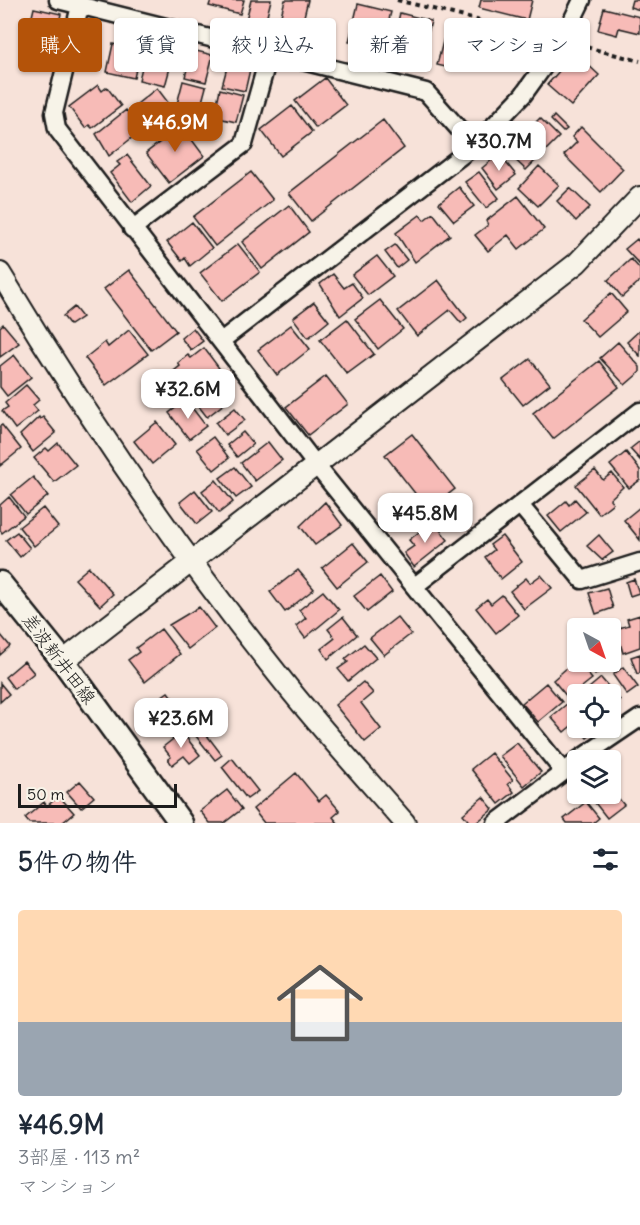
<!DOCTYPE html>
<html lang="ja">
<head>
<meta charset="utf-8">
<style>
	:root { --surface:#fff; --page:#f6f6f7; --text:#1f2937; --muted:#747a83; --line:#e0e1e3; --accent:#b45309 }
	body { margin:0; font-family:Delius,"Klee One",sans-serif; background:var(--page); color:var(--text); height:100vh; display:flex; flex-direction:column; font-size:22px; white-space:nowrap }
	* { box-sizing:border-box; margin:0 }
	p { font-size:20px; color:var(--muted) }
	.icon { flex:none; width:33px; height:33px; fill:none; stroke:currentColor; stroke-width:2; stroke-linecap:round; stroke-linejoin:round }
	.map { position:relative; height:823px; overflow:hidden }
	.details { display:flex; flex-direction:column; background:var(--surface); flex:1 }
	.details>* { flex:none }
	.banner { position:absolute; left:18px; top:18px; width:604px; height:54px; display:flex; gap:12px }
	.needle { width:39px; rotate:140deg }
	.tools { position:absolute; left:567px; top:618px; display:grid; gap:12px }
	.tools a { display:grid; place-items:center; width:54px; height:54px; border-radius:6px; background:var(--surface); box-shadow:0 2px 4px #0004; font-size:30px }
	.scale { position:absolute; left:18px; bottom:15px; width:159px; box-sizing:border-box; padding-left:6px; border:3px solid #1c1c1c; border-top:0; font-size:16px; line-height:21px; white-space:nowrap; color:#1c1c1c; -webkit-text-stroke:4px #f7f3e8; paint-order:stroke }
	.price { position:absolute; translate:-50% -51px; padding:0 14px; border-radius:12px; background:#fff; color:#222; font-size:20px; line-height:39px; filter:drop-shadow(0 2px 3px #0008) }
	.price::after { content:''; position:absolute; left:50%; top:36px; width:18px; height:14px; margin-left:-9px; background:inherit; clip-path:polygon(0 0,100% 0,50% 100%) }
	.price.selected { background:var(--accent); color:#fff }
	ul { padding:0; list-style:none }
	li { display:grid; align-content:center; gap:12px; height:318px; padding:0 18px }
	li+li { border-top:2px solid var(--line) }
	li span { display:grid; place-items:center; height:186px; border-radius:6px; color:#555 }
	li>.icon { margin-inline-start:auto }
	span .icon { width:108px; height:108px; fill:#fffc; stroke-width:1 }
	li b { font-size:26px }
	h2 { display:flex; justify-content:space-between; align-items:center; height:72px; padding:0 18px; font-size:26px }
	.chip { padding:0 21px; border-radius:6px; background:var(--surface); box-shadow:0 2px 4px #0004; font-size:21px; line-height:54px }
	.chip.selected { background:var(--accent); color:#fff }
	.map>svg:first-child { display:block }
</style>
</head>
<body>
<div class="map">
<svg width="640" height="823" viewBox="0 0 640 823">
	<rect width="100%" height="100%" fill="#f7e2d9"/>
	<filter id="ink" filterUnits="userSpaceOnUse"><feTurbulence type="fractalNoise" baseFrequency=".0167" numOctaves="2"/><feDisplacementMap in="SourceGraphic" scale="12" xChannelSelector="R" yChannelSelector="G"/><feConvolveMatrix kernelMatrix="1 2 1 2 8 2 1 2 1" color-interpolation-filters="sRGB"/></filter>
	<g filter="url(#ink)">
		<!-- building -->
		<path fill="#f7bbb7" stroke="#1c1c1c" stroke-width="1.5" d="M211,0H244L240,14L209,6Z
			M251,0H271L264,28L245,24Z
			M285,0H308L301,29L279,23Z
			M481,0H532L527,20L479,8Z
			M632,0H640V10L630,7Z
			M358,4L391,12L381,50L372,47L371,52L358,49L360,44L349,42Z
			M34,8L61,14L56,35L29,29Z
			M604,8L640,17V33L619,28L617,35L598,30Z
			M400,13L431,21L421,62L408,59L406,68L388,63Z
			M447,26L469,32L459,70L437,65Z
			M278,28L294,32L291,45L275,41Z
			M157,37L177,42L165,86L139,80L146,50L154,52Z
			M113,44L140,51L134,78L107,72Z
			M192,50L213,55L206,82L185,77Z
			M229,60L251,65L245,91L222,86Z
			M567,62L577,71L585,62L599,75L571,106L547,85Z
			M325,78L346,105L316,128L295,101Z
			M183,81L206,87L199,113L176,108Z
			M98,85L102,91L107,87L121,106L92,128L89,125L85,128L69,107Z
			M157,88L170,105L145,125L132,108Z
			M220,89L243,95L236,122L214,117Z
			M292,106L312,132L281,156L261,130Z
			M126,110L142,130L109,156L96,134Z
			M190,114L202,129L196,133L185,118Z
			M554,116L567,129L563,132L551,120Z
			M540,118L559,137L526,170L507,152L511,148L507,144L521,131L524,134Z
			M383,120L404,148L311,221L289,193Z
			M178,121L204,156L169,183L146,153L169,135L166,131Z
			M581,127L623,169L601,192L564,155L577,142L572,137Z
			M499,154L516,175L498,189L482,168Z
			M127,155L151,186L132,202L110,173L120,165L117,162Z
			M539,166L559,185L538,206L519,188Z
			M251,172L273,200L215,246L193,217Z
			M479,172L499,198L486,208L465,182Z
			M459,187L474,206L454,221L439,203Z
			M570,188L590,207L576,221L557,201Z
			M518,196L544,229L519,249L508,235L488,251L475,235L488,225L486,221Z
			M289,205L309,232L262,269L242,242Z
			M433,213L450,235L415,262L396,233L420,215L424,220Z
			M192,222L212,248L190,266L185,258L182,261L167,242Z
			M637,239L640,243V265L625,249Z
			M238,244L260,272L222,301L200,273Z
			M395,245L407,260L397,268L385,252Z
			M377,256L393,276L368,295L352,275Z
			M631,259L640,269V281L622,297L608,280Z
			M129,270L176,331L151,350L104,289Z
			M333,274L344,288L352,283L363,298L340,316L320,284Z
			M438,280L467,318L461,323L450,310L417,336L398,311Z
			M611,293L627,312L598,337L581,319Z
			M380,300L403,329L378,349L355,319Z
			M314,302L329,321L308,338L293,318Z
			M74,307L82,317L70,325L63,316Z
			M347,319L374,354L347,374L320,340Z
			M3,324L19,343L0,357V327Z
			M291,325L310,349L277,375L258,350Z
			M193,328L203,341L191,350L181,338Z
			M129,330L148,354L106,385L85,358L105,342L108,347Z
			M640,330V356L627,342Z
			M618,342L640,367V372L625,385L600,358Z
			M204,348L219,368L184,395L169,375L180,366L178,363L188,355L191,358Z
			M14,355L31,377L7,396L0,387V366Z
			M530,359L550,384L523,405L503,380Z
			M599,361L619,387L553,439L533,413Z
			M326,376L348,404L308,435L286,407Z
			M212,378L229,400L207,417L190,395Z
			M26,385L39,400L33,405L38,411L15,429L2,411L8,407L5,403Z
			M186,400L206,426L189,439L169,413Z
			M235,408L245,420L225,435L216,423Z
			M39,417L40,419L43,417L56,433L33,452L20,435Z
			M157,422L175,445L152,464L134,441Z
			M2,425L21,449L0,466V426Z
			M243,432L253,444L237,457L227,445Z
			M412,434L455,489L428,510L385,455Z
			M213,437L229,458L214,470L197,449Z
			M640,441V460L630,449Z
			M268,442L282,460L255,481L241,463Z
			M58,443L76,465L54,482L34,458L46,448L49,451Z
			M626,452L640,470V480L629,488L610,465Z
			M235,467L251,487L236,498L220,478Z
			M595,470L603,480L612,473L623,487L610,499L613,503L599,514L576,485Z
			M33,477L48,496L26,514L11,495Z
			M216,480L233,502L219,513L202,491Z
			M195,490L212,512L197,524L180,502Z
			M9,497L24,516L2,533L0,530V505Z
			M575,499L586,512L561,532L548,516L566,501L569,505Z
			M325,502L342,525L315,545L300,526Z
			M640,507V540L624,520Z
			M43,508L58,527L34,546L19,527Z
			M433,521L448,540L414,567L404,553L414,546L409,540Z
			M17,532L30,548L20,557L6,540Z
			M599,535L613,552L602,560L587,546Z
			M502,536L522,562L501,579L485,557L494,550L490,545Z
			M353,543L368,562L337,587L322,568Z
			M89,567L113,594L100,606L75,579Z
			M298,570L314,589L285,612L270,592Z
			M541,575L552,588L524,609L510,591L526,578L530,583Z
			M380,576L392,592L367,612L354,596Z
			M634,579L639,593L630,596L626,582Z
			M607,588L613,608L596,614L589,593Z
			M323,591L339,610L305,638L296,626L306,618L299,610Z
			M502,595L518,615L496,633L476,608L487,599L491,604Z
			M199,607L215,628L188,649L169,625Z
			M640,615V647L623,653L616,629L629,625L627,619Z
			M343,617L357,635L328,659L321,649L335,638L328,629Z
			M397,617L411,634L384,655L370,638Z
			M161,629L180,654L145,682L128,660L139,652L136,648Z
			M0,634L10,646L0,655Z
			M364,644L376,658L348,681L338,669L348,662L345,659Z
			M610,647L618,657L595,675L584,662H610Z
			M640,654V673L637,674L631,657Z
			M576,660L592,679L568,698L553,680Z
			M24,661L34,673L14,689L5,677Z
			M623,667L638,687L627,695L613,675Z
			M601,678L620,700L610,708V694H594L589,688Z
			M363,682L373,693L361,703L381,729L365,742L335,705Z
			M0,683L9,694L0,702Z
			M546,683L562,702L538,722L522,703Z
			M168,692L187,717L164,735L144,709Z
			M568,703L572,709L578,704V726L575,723L564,732L551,717Z
			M579,728H600L587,738Z
			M203,730L222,755L215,760L196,736Z
			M182,732L200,755L190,763L184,756L172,765L168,759L171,757L163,747Z
			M517,743L541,772L524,786L500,756Z
			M491,753L513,780L508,784L514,792L499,804L471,769Z
			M232,758L258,791L247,799L222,767Z
			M296,773L319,801L326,795L340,811L333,817L338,823H264L253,809Z
			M80,781L94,797L81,808L67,792Z
			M610,788L624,805L607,818L588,794H610Z
			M227,790L242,809L224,823H210L200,811Z
			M59,796L74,813L62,823H29L25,818L44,802L47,806Z
			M483,797L493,809L476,823H470L463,814Z
			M586,802L599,818L593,823H567L564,819Z"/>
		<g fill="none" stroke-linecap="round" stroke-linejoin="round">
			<!-- minor casing -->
			<g stroke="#1c1c1c" stroke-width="21">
				<path id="minor" d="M58,0L426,92L474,146
					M80,6L54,113L57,129L316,465L563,771
					M132,229L244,144L269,55
					M221,341L474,146L523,95L562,41L582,0
					M520,505L582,580L640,562
					M415,586L640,411
					M578,760L640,718
					M496,823L578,761"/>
			</g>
			<!-- tertiary casing -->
			<g stroke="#1c1c1c" stroke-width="24">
				<path id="tertiary" d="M0,273C85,415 180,552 283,681C322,730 364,776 405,823
					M63,661L577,263L640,197"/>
			</g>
			<!-- secondary casing -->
			<g stroke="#1c1c1c" stroke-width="27">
				<path id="secondary" d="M0,583L63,661L181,823"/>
			</g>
			<!-- path -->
			<path stroke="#1c1c1c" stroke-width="4" stroke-dasharray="4.5 4.5" stroke-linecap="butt" d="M397,0L544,37
				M578,45L640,61"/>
			<!-- minor -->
			<use href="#minor" stroke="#f7f3e8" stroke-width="16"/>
			<!-- tertiary -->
			<use href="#tertiary" stroke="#f7f3e8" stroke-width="20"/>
			<!-- secondary -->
			<use href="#secondary" stroke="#f7f3e8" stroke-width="22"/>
		</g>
	</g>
	<g text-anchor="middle" stroke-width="5" stroke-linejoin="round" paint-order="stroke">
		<!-- street labels -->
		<g font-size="18" fill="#1c1c1c" stroke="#f7f3e8">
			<text transform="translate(59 659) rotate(53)" y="6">差波新井田線</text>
		</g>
	</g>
</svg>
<div class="tools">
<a><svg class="needle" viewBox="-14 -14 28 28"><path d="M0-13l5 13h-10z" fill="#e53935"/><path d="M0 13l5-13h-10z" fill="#747a83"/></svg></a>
<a><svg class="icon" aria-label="locate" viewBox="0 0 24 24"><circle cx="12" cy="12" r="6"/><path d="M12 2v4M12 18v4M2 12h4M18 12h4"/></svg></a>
<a><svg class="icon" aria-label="layers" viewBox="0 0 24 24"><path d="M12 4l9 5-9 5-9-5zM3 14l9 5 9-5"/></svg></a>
</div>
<div class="scale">50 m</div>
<b class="price selected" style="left:175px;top:153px">¥46.9M</b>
<b class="price" style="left:499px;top:172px">¥30.7M</b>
<b class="price" style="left:188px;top:420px">¥32.6M</b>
<b class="price" style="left:425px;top:544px">¥45.8M</b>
<b class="price" style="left:181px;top:749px">¥23.6M</b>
<div class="banner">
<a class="chip selected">購入</a>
<a class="chip">賃貸</a>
<a class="chip">絞り込み</a>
<a class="chip">新着</a>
<a class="chip">マンション</a>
</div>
</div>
<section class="details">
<h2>5件の物件<svg class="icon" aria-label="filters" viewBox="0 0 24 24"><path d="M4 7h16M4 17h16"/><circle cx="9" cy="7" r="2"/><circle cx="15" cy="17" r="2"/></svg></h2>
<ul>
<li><span style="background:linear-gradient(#ffd9b3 60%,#9aa5b1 0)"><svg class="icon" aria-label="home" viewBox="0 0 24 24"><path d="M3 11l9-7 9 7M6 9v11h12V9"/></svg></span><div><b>¥46.9M</b><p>3部屋 · 113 m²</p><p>マンション</p></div></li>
</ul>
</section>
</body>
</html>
